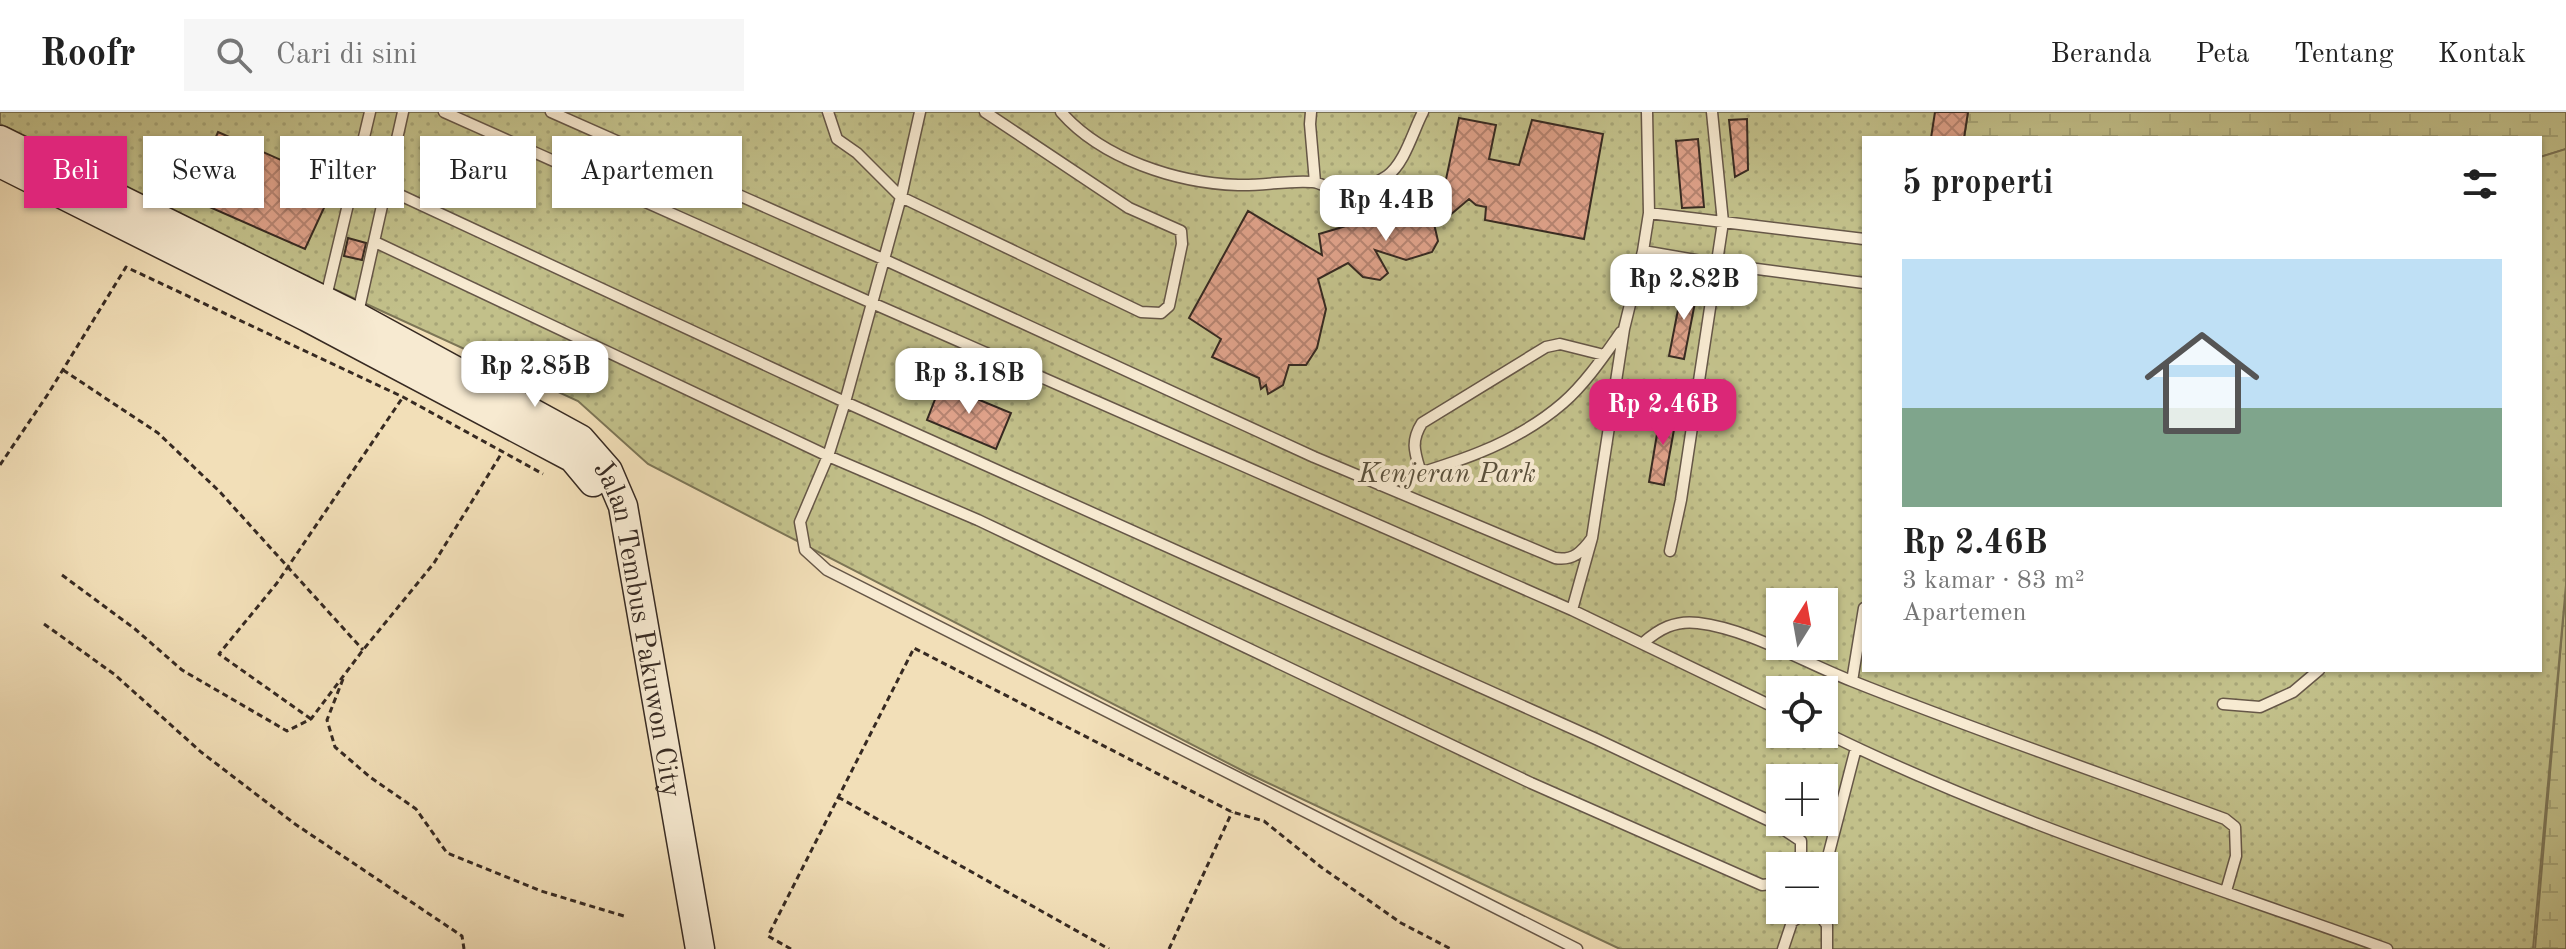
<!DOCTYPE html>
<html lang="id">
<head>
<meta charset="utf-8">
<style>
	:root { --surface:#fff; --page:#f6f6f6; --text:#222; --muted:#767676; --line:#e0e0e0; --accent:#db2777 }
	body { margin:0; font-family:"Old Standard TT",serif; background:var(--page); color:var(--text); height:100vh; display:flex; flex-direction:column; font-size:30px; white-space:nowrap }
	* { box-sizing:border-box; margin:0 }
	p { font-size:26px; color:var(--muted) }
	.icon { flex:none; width:44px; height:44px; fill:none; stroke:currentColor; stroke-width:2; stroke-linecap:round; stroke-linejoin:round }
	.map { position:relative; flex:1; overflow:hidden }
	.panel { position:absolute; left:1862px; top:24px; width:680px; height:536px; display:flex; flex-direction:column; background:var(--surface); border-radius:0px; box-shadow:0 2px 6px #0004 }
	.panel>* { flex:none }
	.guide { position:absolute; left:24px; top:24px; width:760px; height:72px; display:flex; gap:16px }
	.needle { width:52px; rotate:11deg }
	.tools { position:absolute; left:1766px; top:476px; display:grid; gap:16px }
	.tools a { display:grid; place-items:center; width:72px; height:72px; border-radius:0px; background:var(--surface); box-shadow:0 2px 6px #0004; font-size:40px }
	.price { position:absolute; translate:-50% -68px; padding:0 18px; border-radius:16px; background:#fff; color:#222; font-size:26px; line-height:52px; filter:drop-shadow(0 2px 4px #0008) }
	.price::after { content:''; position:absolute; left:50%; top:48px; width:24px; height:18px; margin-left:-12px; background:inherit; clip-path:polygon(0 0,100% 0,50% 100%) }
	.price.active { background:var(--accent); color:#fff }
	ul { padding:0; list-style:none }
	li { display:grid; align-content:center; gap:16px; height:424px; padding:0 40px }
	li+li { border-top:2px solid var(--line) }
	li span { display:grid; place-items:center; height:248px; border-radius:0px; color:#555 }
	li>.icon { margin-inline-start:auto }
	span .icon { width:144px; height:144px; fill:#fffc; stroke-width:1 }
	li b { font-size:34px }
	h2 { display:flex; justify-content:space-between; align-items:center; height:96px; padding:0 40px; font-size:34px }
	.tag { padding:0 28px; border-radius:0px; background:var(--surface); box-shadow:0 2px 6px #0004; font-size:28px; line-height:72px }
	.tag.active { background:var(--accent); color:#fff }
	header { display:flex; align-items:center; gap:48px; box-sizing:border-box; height:112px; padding:0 40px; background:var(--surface); border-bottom:2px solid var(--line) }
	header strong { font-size:38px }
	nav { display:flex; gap:44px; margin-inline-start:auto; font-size:28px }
	.search { width:560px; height:72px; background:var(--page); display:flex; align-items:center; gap:20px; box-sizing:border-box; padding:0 28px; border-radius:0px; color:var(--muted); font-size:30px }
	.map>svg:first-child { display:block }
</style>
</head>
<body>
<header>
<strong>Roofr</strong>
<div class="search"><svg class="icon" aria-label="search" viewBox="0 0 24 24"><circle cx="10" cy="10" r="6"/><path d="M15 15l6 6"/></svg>Cari di sini</div>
<nav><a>Beranda</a><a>Peta</a><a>Tentang</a><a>Kontak</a></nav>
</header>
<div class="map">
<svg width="2566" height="837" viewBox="0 0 2566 837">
	<defs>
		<pattern id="wetland-marsh" width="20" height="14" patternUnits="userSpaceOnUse" patternTransform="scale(2)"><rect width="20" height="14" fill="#c2c08a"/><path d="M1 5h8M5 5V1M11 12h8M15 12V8" fill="none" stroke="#a7a577"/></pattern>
		<pattern id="park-dots" width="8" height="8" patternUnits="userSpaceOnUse" patternTransform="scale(2)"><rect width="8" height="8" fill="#c2c08a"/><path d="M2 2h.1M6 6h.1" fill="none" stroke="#a7a577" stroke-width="1.8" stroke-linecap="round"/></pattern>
		<pattern id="building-cross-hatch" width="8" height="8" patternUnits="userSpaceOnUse" patternTransform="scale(2)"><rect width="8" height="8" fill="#dea189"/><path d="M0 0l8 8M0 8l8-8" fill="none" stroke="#b58370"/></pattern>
	</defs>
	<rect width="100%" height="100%" fill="#f2dfb8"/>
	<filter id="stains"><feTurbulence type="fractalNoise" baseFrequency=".0025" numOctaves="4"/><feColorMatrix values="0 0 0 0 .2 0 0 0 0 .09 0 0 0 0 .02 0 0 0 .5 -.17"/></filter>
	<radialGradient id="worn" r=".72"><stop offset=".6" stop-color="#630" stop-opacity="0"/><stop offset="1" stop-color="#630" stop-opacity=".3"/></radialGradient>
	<!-- wetland -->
	<path fill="url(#wetland-marsh)" stroke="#7c7556" stroke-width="2" d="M1968,0H2566V37L2540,45V26H1964Z
		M2566,473V837H2535Z"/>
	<!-- park -->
	<path fill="url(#park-dots)" stroke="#7c7556" stroke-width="2" fill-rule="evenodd" d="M0,0H1968L1964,26H1864V558H2540V45L2566,37V473L2533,837H1620L1247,661L648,352L578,289L277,151L135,83L0,12ZM1780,490H1824V534H1780ZM1780,578H1824V622H1780ZM1780,666H1824V710H1780ZM1780,754H1824V798H1780Z"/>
	<!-- building -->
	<path fill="url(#building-cross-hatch)" stroke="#372a22" stroke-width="2" d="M1935,0H1968L1964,26H1931Z
		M1459,6L1496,13L1489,47L1519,53L1532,8L1603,22L1584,127L1485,108L1486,95L1476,93L1469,87L1449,104L1432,103L1438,129L1432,140L1406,148L1375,138L1388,161L1380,168L1363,165L1348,151L1318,167L1326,197L1317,236L1306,253H1289L1283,273L1268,282L1266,273L1261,277L1259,266L1212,245L1221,227L1189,206L1248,99L1322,143L1319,122L1356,111L1378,100L1407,85L1430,69L1445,72Z
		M1747,7L1748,58L1735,65L1729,8Z
		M218,20L335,72L305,137L189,86Z
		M1698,27L1704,95L1682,96L1676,29Z
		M348,126L366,131L362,148L344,144Z
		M1683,172L1698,175L1684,247L1669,244Z
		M941,272L1011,301L996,337L927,308Z
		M1661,298L1677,301L1664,373L1649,370Z"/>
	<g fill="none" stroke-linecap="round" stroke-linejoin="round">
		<!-- lane casing -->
		<g stroke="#665748" stroke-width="13">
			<path id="lane" d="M444,0L872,191L1572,498L1780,598
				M551,0L883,147L1314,345L1555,446C1573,449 1582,440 1592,426
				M828,0L837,27L857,41L901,85L1141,200L1161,201L1169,194L1182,132L1181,119L1129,96L985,0
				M920,0L901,85L845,290L828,344L800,410L805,438L827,458L1577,837
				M1061,0C1102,47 1177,71 1238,73C1263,74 1288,68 1312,70C1320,70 1327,76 1335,79C1352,83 1373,73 1387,64C1405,51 1413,19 1423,0
				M1311,0L1310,12L1315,70
				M355,68L387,77L845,290L1596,627L1774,711L1801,729V747L1796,754
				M1649,101L1864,127
				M375,130L828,344L978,408L1531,671L1762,773L1780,771
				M1643,139L1719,152L1864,171
				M325,189L370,0
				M358,201L403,0
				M1421,361C1415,341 1410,330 1422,311L1546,235L1560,232L1604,243
				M1380,373C1445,354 1511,336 1563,291C1585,272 1604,244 1621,220
				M1670,439L1681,388L1723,110L1712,0
				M1572,498L1592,426L1624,217L1643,139L1649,101L1647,0
				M1643,531C1659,517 1675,508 1698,511C1749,517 1803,550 1852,569C1975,618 2100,661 2225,707L2235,715L2236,744L2226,779
				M1852,569L1864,496
				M2223,592L2260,595L2293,580L2319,558
				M1824,620C2005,709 2198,769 2387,837
				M1824,760L1856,636
				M1816,798L1827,813V837
				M1783,837L1792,810L1808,798"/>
		</g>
		<!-- secondary casing -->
		<g stroke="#372a22" stroke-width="31">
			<g id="secondary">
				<path id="s1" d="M0,28L357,205L580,327L608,359L623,394L700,837"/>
				<path d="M0,51L307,205L573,346L593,370"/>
			</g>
		</g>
		<!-- path -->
		<path stroke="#372a22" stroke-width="3" stroke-dasharray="6 4" stroke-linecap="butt" d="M63,258L158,321L219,379L363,538
			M0,353L48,282L126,155L403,285L543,362
			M62,463L135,517L182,558L287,619L311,607L363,538L434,451L503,339
			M44,512L114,562L201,640L295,712L462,824L464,837
			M343,567L327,608L335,635L370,665L416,697L447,741L541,779L627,805
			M311,607L219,542L277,471L403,285
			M838,685L1109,837
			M791,837L768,824L914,536L1232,700L1264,709L1321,755L1401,811L1451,837
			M1169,837L1232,700"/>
		<!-- lane -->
		<use href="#lane" stroke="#f7ead1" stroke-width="10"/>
		<!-- secondary -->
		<use href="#secondary" stroke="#f7ead1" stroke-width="28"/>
	</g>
	<g text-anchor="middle" stroke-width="8" stroke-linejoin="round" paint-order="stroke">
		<!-- park labels -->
		<g font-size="28" font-style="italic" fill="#5a503c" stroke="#f7ead1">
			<text x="1447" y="370">Kenjeran Park</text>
		</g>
		<!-- street labels -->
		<g font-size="28" fill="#372a22" stroke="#f7ead1">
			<text dy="10" stroke="none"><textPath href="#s1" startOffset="856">Jalan Tembus Pakuwon City</textPath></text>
		</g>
	</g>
	<rect width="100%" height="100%" filter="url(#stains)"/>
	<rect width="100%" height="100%" fill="url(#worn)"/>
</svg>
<div class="tools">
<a><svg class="needle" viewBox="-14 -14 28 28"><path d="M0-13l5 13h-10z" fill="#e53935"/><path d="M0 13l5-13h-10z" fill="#767676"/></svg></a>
<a><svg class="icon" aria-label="locate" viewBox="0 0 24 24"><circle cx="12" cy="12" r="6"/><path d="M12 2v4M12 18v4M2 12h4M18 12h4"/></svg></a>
<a>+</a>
<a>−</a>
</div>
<b class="price" style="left:1386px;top:131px">Rp 4.4B</b>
<b class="price" style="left:1684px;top:210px">Rp 2.82B</b>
<b class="price" style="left:535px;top:297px">Rp 2.85B</b>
<b class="price" style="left:969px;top:304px">Rp 3.18B</b>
<b class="price active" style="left:1663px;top:335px">Rp 2.46B</b>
<div class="guide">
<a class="tag active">Beli</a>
<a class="tag">Sewa</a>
<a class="tag">Filter</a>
<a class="tag">Baru</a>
<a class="tag">Apartemen</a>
</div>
<section class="panel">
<h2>5 properti<svg class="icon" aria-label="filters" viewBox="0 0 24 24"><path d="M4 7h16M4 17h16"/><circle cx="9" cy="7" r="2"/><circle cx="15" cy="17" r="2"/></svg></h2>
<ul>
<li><span style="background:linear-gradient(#bfe0f5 60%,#7fa58c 0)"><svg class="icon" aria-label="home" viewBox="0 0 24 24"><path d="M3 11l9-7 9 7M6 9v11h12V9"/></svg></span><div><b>Rp 2.46B</b><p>3 kamar · 83 m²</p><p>Apartemen</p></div></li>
</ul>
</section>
</div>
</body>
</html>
